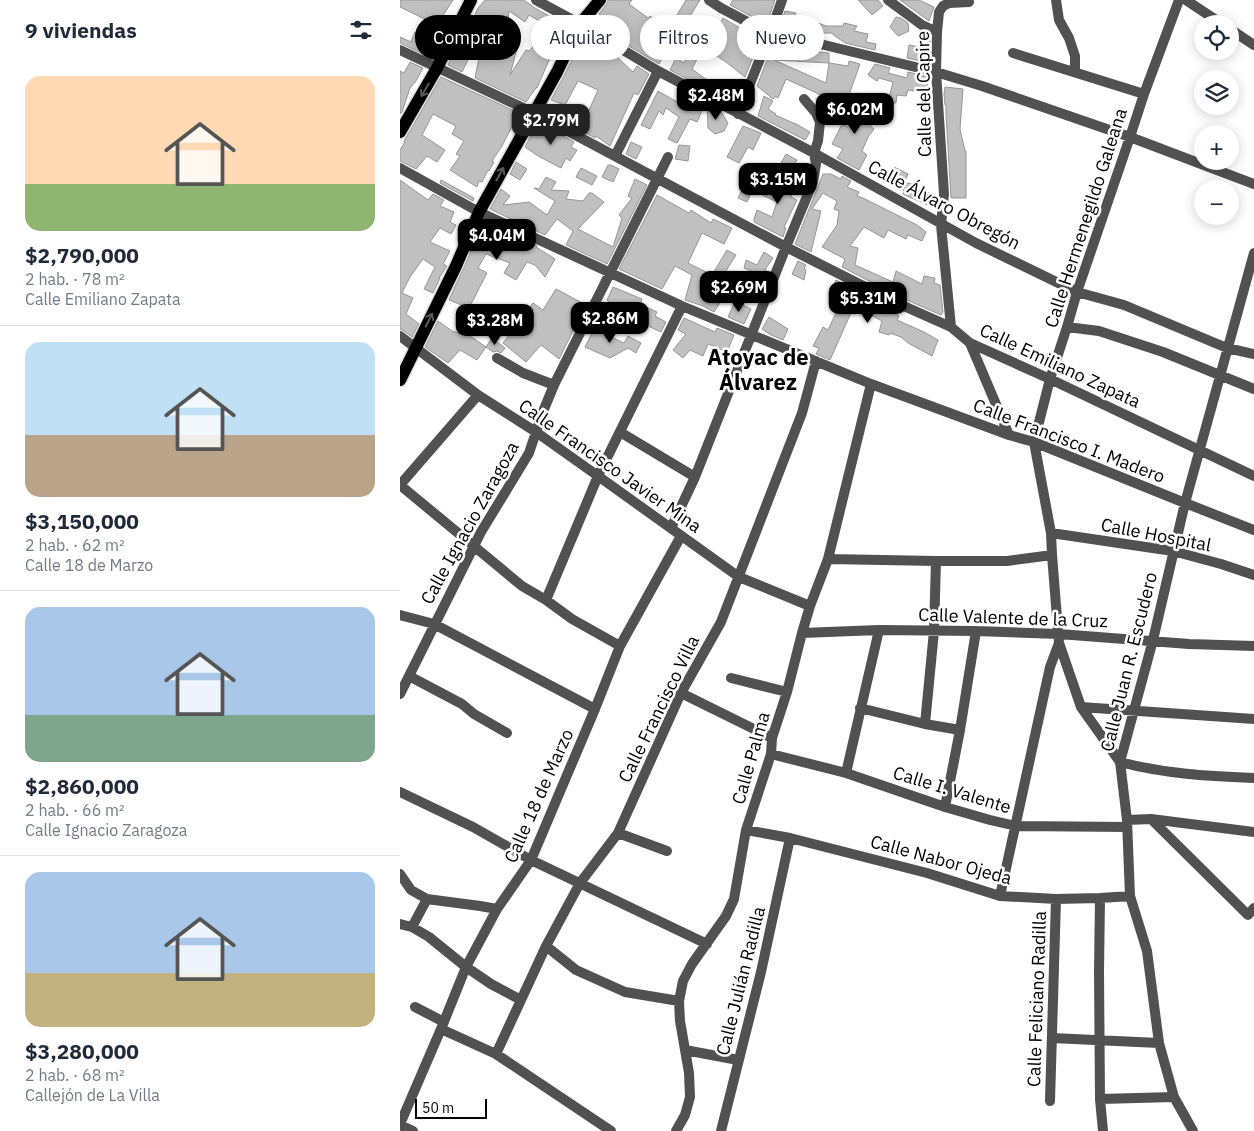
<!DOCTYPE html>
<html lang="es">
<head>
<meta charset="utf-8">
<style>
	:root { --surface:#fff; --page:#f6f6f7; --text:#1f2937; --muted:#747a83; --line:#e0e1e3; --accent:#000 }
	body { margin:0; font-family:"IBM Plex Sans",sans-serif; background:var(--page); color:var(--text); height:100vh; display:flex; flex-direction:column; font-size:19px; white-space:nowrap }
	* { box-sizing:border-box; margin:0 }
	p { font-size:16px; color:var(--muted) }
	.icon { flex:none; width:28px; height:28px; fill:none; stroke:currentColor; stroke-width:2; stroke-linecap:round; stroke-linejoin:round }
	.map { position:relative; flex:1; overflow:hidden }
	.side { display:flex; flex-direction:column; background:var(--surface); width:400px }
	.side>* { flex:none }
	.top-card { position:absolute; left:15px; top:15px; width:475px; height:45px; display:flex; gap:10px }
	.fabs { position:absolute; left:794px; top:15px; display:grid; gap:10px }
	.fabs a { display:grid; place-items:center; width:45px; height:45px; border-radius:50%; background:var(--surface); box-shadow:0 2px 12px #0003; font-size:25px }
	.scale { position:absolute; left:15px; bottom:12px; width:72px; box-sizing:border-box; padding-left:5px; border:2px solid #000; border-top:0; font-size:14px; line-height:18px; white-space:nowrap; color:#000; -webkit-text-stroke:4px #fff; paint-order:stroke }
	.price { position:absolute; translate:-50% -42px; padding:0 11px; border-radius:10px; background:var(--accent); color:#fff; font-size:16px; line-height:32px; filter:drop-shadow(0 1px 2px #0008) }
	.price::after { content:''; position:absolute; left:50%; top:30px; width:15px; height:11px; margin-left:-8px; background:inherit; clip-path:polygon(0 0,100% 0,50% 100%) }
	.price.current { background:#222; color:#fff }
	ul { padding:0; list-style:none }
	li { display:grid; align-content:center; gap:10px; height:265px; padding:0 25px }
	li+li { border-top:1px solid var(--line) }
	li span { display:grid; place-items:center; height:155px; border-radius:15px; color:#555 }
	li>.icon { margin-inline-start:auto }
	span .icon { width:90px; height:90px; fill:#fffc; stroke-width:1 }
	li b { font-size:21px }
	h2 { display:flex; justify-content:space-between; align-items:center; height:60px; padding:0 25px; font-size:21px }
	.tag { padding:0 18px; border-radius:22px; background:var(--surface); box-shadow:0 2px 12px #0003; font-size:18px; line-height:45px }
	.tag.current { background:var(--accent); color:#fff }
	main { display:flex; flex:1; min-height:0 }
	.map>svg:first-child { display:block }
</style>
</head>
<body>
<main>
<section class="side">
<h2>9 viviendas<svg class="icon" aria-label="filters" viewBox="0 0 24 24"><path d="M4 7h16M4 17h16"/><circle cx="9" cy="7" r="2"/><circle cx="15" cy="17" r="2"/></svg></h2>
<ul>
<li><span style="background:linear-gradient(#ffd9b3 70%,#8fb573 0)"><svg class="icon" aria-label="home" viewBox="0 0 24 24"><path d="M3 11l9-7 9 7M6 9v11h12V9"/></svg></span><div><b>$2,790,000</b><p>2 hab. · 78 m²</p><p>Calle Emiliano Zapata</p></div></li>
<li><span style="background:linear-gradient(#bfe0f5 60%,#b9a48a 0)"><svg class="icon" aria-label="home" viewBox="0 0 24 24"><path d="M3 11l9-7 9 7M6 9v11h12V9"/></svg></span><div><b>$3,150,000</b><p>2 hab. · 62 m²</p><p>Calle 18 de Marzo</p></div></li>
<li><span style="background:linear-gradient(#a9c7e8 70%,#7fa58c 0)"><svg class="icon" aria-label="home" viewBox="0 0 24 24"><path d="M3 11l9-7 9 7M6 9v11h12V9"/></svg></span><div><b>$2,860,000</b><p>2 hab. · 66 m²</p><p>Calle Ignacio Zaragoza</p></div></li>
<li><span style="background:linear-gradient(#a9c7e8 65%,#c2b280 0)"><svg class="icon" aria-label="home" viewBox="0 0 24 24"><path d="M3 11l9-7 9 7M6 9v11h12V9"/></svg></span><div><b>$3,280,000</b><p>2 hab. · 68 m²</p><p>Callejón de La Villa</p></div></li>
</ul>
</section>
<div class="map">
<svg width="854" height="1131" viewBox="0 0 854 1131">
	<rect width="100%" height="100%" fill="#fff"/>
	<!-- building -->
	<path fill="#c0c0c0" stroke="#959595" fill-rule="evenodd" d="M0,0H53L42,17L47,19L44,35L32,58L0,43V37L11,42L15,32L29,37L35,24L0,7Z
		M85,0H124L135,8L169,27L159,45L138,31L143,23L129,15L125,22L109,11L106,34L120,37L110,75L126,50L129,51L138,41L158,46L150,60H149L137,88H136L126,102L75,78L84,33L103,34L74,17L78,8Z
		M208,0H232L229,4L248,18L250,16L261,24L249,41L266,51L259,64L199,28L206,20L199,14L206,5Z
		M286,0H300L284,26L274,20Z
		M333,0H375L367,23L360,21L330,5Z
		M458,0H478L483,6L472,15Z
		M500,0H519L534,7L529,21Z
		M385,11L396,13L394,17L399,16L426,26H443L444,23L457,26L454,31L468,34L466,42L476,44L475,50L445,43L431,33H418L417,36L380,26Z
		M496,17L501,18L508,23L509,31L498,36L490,27Z
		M323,18L360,40L345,77L326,62L303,47L292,69L304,78L325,87L328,80L342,86L335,104L270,70L276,58L284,63L293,44L308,23L317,29Z
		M64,32L81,33L62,72L48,65Z
		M524,33L530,36L529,63L507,58L509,45L525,48Z
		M182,39L193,45L196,41L215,53L218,58L233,72L237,66L249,74L238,95L234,93L210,146L196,136L195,138L154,116L161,104L184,121L198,90L178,81L165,105L151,100L164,76Z
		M375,39L412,49L411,51L429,53V63L448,66L449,61L460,64L445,106L420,96L421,95L386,79L378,98L375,96L373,99L357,86ZM374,60L429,63L426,83Z
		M10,62L23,68L16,81L10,88L2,112L0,114V71L4,73Z
		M475,64L490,68L488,73L507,78L508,72L529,77L526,93L508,90L506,96L497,95L496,103L488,102L493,82L479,78L477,81L468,75Z
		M41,77L119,113L102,146L92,161L94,162L89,171L88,170L82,182L79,181L77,187L50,170L60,156L56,154L64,141L52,134L56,126L33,114L22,135L45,150L37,162L27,156L16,169L0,161V150L5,142L4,141Z
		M545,87L563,89L560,129L565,151H566V198H551L546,114V105H545L544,94Z
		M258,91L286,107L291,96L305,104L297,122L290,119L277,143L268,139L279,117L266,108L263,115L259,111L250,129L241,125Z
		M457,93L466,97L462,102L473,108L465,121L474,129L468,137L462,151L467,155L459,170L437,158L443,149L432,144L442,124L448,127L458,111L448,107Z
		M364,96L373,101L368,109L376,114L375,115L398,125L410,132L405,140L358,116Z
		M307,104L322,113L328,123L324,131L315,134L308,128Z
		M138,123L147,130L148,128L174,142L171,147L177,150L170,161L166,158L161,168L138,156L125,147Z
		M343,126L361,133L353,150L348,147L339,163L327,157Z
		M231,142L242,147L236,159L226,154Z
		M279,145L290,146L288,161L275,159Z
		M386,154L397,160L392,169L381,163Z
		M116,162L127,169L120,180L110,174Z
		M208,165H211L219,169L213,182L202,177Z
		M494,167L508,174L504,183L515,184V187L532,194L527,205L503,194L504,190L487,182Z
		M181,168L197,176L192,185L176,177Z
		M388,173L398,177L391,197L397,200L384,227L386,228L383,237L354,222V219L357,210L372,217L377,202L362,195L370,179L383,186Z
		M423,174H431L441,179L442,176L451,181L447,187L459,192L457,196L465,199L517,225L526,232L522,241L508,235L506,239L488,230L484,238L464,227L450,246L458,248L455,265L493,282L496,271L522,284L524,276L535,278L534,283L540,285L543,312L541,315L500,297L442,267L445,259L422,247L437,225L439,211L434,209L437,201L423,193L412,209L421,211L411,252L395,244Z
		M146,177L156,182L151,190L169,191L166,199L183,201L189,193H192L204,202L178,229L213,247L222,218L219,215L232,198L228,196L235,179L247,185L207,264L166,245L173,231L157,219L145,235L90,209L101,189L110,196L103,205L129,202L147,215L155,201L134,188L139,189Z
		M0,180L28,200L33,194L44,200L40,206L54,212L50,222L56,225L51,234L40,228L30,242L50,251L43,264L47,266L39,278H40L33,293L24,289L35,267L23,259L10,277L2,293L13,298L6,314L19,324L12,337L4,331L0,329Z
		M41,180L74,198L73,201L40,183Z
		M344,186L352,191L347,202L338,198Z
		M257,195L289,213L291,210L311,223L313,219L332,228L324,244L302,233L288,263L312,275L327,250L336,255L324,274L334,281L314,312L303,306L285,300L292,275L275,266L262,289L219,269Z
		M84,222L137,246L136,247L155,259L145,277L135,265L127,262L116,280L104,273L110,263L86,254L78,268L87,273L69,308L49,300L63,269Z
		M364,252L373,258L366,268L365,277L344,268L346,260L357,265Z
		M398,261L406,265L404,269L406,270L404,280L392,274Z
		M436,280L449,287L448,290L499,316L497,320L524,332L538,340L532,356L508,343L501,337L490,333L489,335L479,332L482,321L454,306L430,360L416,354L419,348L413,346L423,327L428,330L442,300L430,294Z
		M213,287L242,299L240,304L257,312L255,316L266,322L261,332L233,319L230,325L205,313L210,303L207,300Z
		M156,289L186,305L159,359L141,345L126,362L103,343L133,303L143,310Z
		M335,301L351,309L344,324L328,317Z
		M369,317L388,329L383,340L371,335L362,329Z
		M284,318L315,332L317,328L334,335L327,352L308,344L303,356L290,350L283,358L273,350L286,334L278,330Z
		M38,321L52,331L65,335L66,333L86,347L77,360L60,350L48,363L25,347Z
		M194,329L224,343L228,336L241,343L236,353L228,348L210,358L185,347Z
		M92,338L105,348L101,353L97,351L93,352L86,347Z"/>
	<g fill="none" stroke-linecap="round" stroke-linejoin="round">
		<!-- primary casing -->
		<g stroke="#dbdbdb" stroke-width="15">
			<path id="primary" d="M0,132L37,68L71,0
				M0,380L56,266L79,212L157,72L180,24L200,0"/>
		</g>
		<!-- minor -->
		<path stroke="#515151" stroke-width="10" d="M136,0L180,24L258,71L414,153L576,243L677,292L724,305L827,348L854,354
			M309,0L321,8L357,27L416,43L536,72L582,86L730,137L854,184
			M488,0L522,25L537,32
			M656,0L659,20L669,38L675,56V72
			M786,0L822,24
			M830,29L854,45
			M0,50L134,113L386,247L497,303L551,327L570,343L650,379L854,476
			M613,53L744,94
			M338,114L371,31L382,0
			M215,156L258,71
			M0,168L79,212L282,306L471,384L609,435L634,442L785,503L854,530
			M551,327L541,225L544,194L536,72L537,32L539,12L543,6L549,3L569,2
			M667,327L699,331L763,352L854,389
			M0,336L78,395L136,432L198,476L339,577L410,606
			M570,343L609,435
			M97,358L123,373L154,385
			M220,432L295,477
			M0,485L122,586L146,600L172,619L220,646
			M0,485L78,395
			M271,528L295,477L386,247L413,182L416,164L414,153L418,141L420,122L416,113L404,99
			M651,533L773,551L821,564L854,575
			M428,559L536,561H607L652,555
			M146,600L198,476L282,306
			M0,615L34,624L195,709
			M402,633L479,630L576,631L659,634L789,644L854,646
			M9,676L62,704L74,714L107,733
			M331,678L387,692
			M281,693L372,738
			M0,694L81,532L129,453L142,414L154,385L268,157
			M681,707L854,719
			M460,708L525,724L560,730
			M525,724L534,631L536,561
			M371,754L446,773L545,807L590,820L616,826L727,827
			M720,762L681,707L659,643L652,555L651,533L634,442L650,379L667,327L677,292L730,137L744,94L779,0
			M720,762C765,774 807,776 854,778
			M446,773L479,630
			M0,792L73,827L131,860L307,944
			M545,807L560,730L576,631
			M751,819L848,915L854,908
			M727,820L751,819L854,832
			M346,830L390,838L527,873L600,896L656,899L700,898L730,896
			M218,833L267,851
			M0,874L11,890L27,899L80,906L97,909
			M600,896L650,667L659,643
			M700,898L699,971L700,1099L703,1131
			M0,924L12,927L29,937L66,967L91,984L121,1000
			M12,927L27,899
			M146,946L176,970L225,992L279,1001
			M15,1007L44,1022
			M41,1029L96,1054L211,1131
			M652,1038L759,1043
			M285,1050L338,1060
			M96,1054L146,946L180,883L218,833L281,693L321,622L402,413L416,361
			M700,1099L774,1097
			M650,1101L656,899
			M0,1124L41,1029L66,967L97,909L131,860L195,709L220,646L281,536
			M0,1125L13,1131
			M276,1131L285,1115L290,1097L289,1073L280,1021L279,1001L283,981L292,964L326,916L334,899L346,830L371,754L372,738L387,692L402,633L410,606L428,559L471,384
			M321,1131L361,972L390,838
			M793,1131L774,1097L759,1043L747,951L730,896L727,820L720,762L753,640L785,503L854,253"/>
		<!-- primary -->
		<use href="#primary" stroke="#000" stroke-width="12"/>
	</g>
	<!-- one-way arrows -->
	<defs><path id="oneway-shaft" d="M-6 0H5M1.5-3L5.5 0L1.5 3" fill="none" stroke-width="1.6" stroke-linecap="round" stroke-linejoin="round" transform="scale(1.25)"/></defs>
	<g stroke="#595959">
		<use href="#oneway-shaft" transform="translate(25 90) rotate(120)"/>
		<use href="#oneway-shaft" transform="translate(100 174) rotate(-61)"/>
		<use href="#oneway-shaft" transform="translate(29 320) rotate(-63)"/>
	</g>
	<g text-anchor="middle" stroke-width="5" stroke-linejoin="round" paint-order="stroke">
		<!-- street labels -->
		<g font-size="18" fill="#000" stroke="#fff">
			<text transform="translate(524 94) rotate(-91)" y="6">Calle del Capire</text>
			<text transform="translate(544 205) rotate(28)" y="6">Calle Álvaro Obregón</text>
			<text transform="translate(686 218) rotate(-72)" y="6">Calle Hermenegildo Galeana</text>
			<text transform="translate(660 366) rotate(25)" y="6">Calle Emiliano Zapata</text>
			<text transform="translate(669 441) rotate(21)" y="6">Calle Francisco I. Madero</text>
			<text transform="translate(210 466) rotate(35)" y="6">Calle Francisco Javier Mina</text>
			<text transform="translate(70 523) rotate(-61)" y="6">Calle Ignacio Zaragoza</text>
			<text transform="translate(756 535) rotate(11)" y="6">Calle Hospital</text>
			<text transform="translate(613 618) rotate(2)" y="6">Calle Valente de la Cruz</text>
			<text transform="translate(729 662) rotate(-76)" y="6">Calle Juan R. Escudero</text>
			<text transform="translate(259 709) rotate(-64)" y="6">Calle Francisco Villa</text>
			<text transform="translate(351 758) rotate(-74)" y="6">Calle Palma</text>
			<text transform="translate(552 790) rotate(17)" y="6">Calle I. Valente</text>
			<text transform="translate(139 796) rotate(-66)" y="6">Calle 18 de Marzo</text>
			<text transform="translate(541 860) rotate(15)" y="6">Calle Nabor Ojeda</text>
			<text transform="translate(341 981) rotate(-76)" y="6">Calle Julián Radilla</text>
			<text transform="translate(637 999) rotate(-88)" y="6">Calle Feliciano Radilla</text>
		</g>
		<!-- district labels -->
		<g font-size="22" font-weight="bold" fill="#000" stroke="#fff">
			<text x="358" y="365">Atoyac de<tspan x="358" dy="25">Álvarez</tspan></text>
		</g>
	</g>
</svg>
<div class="fabs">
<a><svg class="icon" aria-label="locate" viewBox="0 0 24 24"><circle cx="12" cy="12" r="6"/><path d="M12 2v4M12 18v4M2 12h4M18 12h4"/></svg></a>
<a><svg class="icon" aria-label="layers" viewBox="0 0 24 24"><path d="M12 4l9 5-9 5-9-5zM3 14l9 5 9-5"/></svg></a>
<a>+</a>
<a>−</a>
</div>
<div class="scale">50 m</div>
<b class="price" style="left:316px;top:121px">$2.48M</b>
<b class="price" style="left:455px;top:135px">$6.02M</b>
<b class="price current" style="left:151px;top:146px">$2.79M</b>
<b class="price" style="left:378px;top:205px">$3.15M</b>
<b class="price" style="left:97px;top:261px">$4.04M</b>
<b class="price" style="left:339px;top:313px">$2.69M</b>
<b class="price" style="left:468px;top:324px">$5.31M</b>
<b class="price" style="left:210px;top:344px">$2.86M</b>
<b class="price" style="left:95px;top:346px">$3.28M</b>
<div class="top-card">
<a class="tag current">Comprar</a>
<a class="tag">Alquilar</a>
<a class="tag">Filtros</a>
<a class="tag">Nuevo</a>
</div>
</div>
</main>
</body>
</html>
